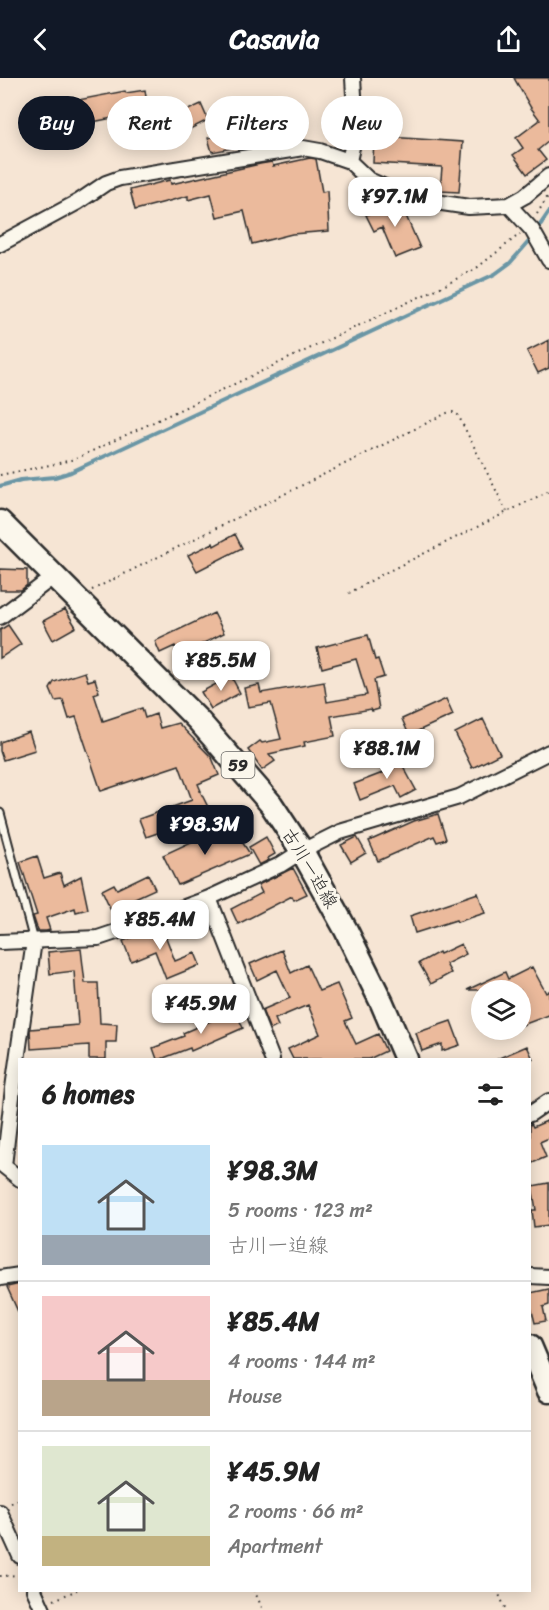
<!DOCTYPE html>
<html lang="en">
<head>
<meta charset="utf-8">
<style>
	:root { --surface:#fff; --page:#f6f6f6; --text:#222; --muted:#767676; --line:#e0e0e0; --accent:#111827 }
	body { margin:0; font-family:Sriracha,"Klee One",sans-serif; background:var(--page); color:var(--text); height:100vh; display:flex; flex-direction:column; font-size:22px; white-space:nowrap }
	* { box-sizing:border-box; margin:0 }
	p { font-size:20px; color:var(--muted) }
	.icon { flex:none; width:33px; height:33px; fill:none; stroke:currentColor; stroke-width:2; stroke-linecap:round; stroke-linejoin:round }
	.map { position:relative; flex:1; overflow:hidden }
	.drawer { position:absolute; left:18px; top:980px; width:513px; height:534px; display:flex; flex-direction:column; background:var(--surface); border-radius:0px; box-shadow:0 3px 15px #0003 }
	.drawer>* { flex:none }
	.top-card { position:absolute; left:18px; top:18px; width:513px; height:54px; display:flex; gap:12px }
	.fabs { position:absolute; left:471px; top:902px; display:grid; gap:12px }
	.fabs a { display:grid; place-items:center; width:60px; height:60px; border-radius:50%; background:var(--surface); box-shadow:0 3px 15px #0003; font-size:30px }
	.price { position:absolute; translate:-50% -51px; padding:0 14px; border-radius:12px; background:#fff; color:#222; font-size:20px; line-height:39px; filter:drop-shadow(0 2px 3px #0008) }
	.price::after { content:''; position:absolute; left:50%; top:36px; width:18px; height:14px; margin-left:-9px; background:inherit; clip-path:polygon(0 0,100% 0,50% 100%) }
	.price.current { background:var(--accent); color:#fff }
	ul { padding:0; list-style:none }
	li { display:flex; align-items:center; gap:18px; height:150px; padding:0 24px }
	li+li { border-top:2px solid var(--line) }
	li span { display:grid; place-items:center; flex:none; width:168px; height:120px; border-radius:0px; color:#555 }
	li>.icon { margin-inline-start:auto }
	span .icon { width:72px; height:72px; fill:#fffc; stroke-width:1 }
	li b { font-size:26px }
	h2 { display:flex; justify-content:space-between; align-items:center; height:72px; padding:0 24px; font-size:26px }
	.chip { padding:0 21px; border-radius:27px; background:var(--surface); box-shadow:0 3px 15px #0003; font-size:21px; line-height:54px }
	.chip.current { background:var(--accent); color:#fff }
	header { display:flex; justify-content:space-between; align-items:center; height:78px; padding:0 24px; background:var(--accent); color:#fff; font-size:27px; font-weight:700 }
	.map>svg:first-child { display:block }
</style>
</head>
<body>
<header><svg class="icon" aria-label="back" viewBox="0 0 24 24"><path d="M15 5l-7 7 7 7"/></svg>Casavia<svg class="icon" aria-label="share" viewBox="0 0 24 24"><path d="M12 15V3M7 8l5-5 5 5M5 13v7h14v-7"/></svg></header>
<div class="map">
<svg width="549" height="1532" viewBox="0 0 549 1532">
	<rect width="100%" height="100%" fill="#f6e5d4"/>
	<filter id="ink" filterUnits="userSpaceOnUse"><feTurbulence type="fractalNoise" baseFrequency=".0167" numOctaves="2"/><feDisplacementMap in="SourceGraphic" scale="12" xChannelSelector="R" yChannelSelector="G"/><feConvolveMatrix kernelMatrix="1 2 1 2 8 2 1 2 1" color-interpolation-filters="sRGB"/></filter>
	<g filter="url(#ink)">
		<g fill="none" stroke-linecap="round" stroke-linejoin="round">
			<!-- stream -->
			<path stroke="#6b96a5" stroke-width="4" d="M536,153L549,134
				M0,408L21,402L55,399L71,394L495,196L510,185L532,160"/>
		</g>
		<!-- building -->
		<path fill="#ebba9c" stroke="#2b2b2b" stroke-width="1.5" d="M514,0H549V63L538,72L546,82L527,96L513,77L523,70L516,60L540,42L531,30Z
			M145,12L148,33L52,52L47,28L125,13L126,15Z
			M201,26L208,42L170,61L162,44Z
			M230,55L233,70L212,74L208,60Z
			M374,58L463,64L459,114L440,113L442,89L373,85Z
			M310,80L316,81L322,114L327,113L329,153L292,156L252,166L244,133L217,139L211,116L188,122V118L135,132L130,112L170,102L171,106L260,86L272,84L273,88Z
			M395,123L400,124L420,170L395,180L382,149L374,153L366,137Z
			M549,262V290L538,295L527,273Z
			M235,456L242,470L197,493L188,477L213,465L214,468Z
			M0,491L27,492V507L21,512H0Z
			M65,531L76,549L53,562L43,543Z
			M214,535L224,555L180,577L175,568L160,575L155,563Z
			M8,547L21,566L0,580V552Z
			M368,557L375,582L378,581L384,599L374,602L379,631L372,633L371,631L331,638L335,658L304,664L305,668L269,676L275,683L262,692L248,672L260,663L262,665L281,661L271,625L248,629L244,610L259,607L261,615L324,604L327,624L367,617L356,581L322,590L317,570Z
			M85,594L88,603L95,601L99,614L94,616L103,643L142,630L145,640L156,636L160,650L178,645L212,680L219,697L198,706L201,713H200L210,733L192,743L146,759L139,741L192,722L179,687L101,713L76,639L69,641L63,622L55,623L50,611L54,604Z
			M231,598L240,615L211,631L201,614Z
			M446,621L453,637L409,657L402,641Z
			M483,641L500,676L472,690L455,655Z
			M29,654L35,672L3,682L0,673V664Z
			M397,677L416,712L401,720L395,708L360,722L354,706L385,694L380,685Z
			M438,736L446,761L437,764L434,758L378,783L369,763L414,743Z
			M232,748L250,776L178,807L163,777L204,758L207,765Z
			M266,759L275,776L268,780L269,782L259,787L249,769Z
			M357,759L366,775L351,784L341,767Z
			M37,778L44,800L60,795L64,807L81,798L88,831L76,834L75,830L46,840L50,852L46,853H38L33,838L37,837L20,784Z
			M293,790L307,816L294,822L292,818L238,846L231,831L262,815L258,807Z
			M148,796L155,811L124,825L125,828L112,834L102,812L114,806L117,811Z
			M478,815L485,835L457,844L456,842L415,855L410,838Z
			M170,844L174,854L165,857L175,883L195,875L200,887L166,901L155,873L131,883L123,863Z
			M461,866L466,876L446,886L451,895L431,906L419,885L439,874L440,876Z
			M81,871L85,905H98L100,945L117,946L116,964H106V981H89V967L31,971L30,951L78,947L74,893L50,896L48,874Z
			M282,872L291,895L307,887L319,913L337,906L352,940L345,943L356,966L378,956L386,973L369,981H293L288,971L320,956L308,927L275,941L278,948L270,952L262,932L290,920L277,892L257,902L250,886Z
			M532,889L546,915L549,913V937L520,948V912H467L505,894L508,901Z
			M235,932L243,950L191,973L190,970L161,981H157L153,970L184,958L183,955Z
			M451,943L460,967L442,973V966L422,973L416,955Z
			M527,968L533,981H497Z
			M549,1042V1060L540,1064L546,1079L530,1086V1045H531L533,1049Z
			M549,1105V1147L534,1149L532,1132H536L532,1108Z
			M20,1206V1238L7,1209Z
			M549,1211V1227L543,1229L546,1243L535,1245L530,1225V1215Z"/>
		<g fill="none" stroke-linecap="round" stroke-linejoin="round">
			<!-- service casing -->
			<g stroke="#2b2b2b" stroke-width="11">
				<path id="service" d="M0,735L34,863"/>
			</g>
			<!-- minor casing -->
			<g stroke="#2b2b2b" stroke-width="18">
				<path id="minor" d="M349,83L356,51L353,0
					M509,127L532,152L549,182
					M0,166L78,124L106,105L120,100L303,70L320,73L349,83L369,102L394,113L429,123L469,129L509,127L525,118L549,98
					M0,539L53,499
					M209,820L272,981
					M0,864L98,860L128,850L209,820L280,787L302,773L340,754L459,719L549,674
					M530,1036L549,1023
					M0,1085L20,1101
					M4,1088L13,1010L34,863
					M530,1198L549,1199
					M0,1200L20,1197
					M0,1434L20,1478
					M34,1512L43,1532"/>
			</g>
			<!-- primary casing -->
			<g stroke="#2b2b2b" stroke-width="27">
				<path id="primary" d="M0,444L198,642L271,726L302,773L346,852L382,925L406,981
					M530,1268L549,1313"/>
			</g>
			<!-- path -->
			<path stroke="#2b2b2b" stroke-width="2" stroke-dasharray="1.5 4.5" stroke-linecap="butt" d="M537,136L548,118
				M0,397L55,386L75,381L447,206L478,189L520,156
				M92,512L449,334H454L458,337L507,434
				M349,515L383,496L549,413
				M11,1425L20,1421
				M0,1498L20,1497
				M254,1512L263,1532
				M497,1512L506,1532
				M54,1522L77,1512"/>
			<!-- service -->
			<use href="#service" stroke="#fbf7ec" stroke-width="7"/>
			<!-- minor -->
			<use href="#minor" stroke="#fbf7ec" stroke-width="14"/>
			<!-- primary -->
			<use href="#primary" stroke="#fbf7ec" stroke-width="22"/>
		</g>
	</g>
	<g text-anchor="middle" stroke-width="6" stroke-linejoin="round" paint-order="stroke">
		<!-- shield labels -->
		<rect fill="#fbf7ec" stroke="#696865" stroke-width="1.5" x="221.5" y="674" width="33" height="26" rx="4.5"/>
		<g font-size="16" font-weight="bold" fill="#2b2b2b">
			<text x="238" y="693">59</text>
		</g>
		<!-- street labels -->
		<g font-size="18" fill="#2b2b2b" stroke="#fbf7ec">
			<text transform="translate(310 790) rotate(59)" y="6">古川一迫線</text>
		</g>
	</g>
</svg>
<div class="fabs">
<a><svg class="icon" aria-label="layers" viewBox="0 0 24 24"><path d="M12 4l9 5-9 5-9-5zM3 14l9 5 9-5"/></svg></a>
</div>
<b class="price" style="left:395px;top:150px">¥97.1M</b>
<b class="price" style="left:221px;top:614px">¥85.5M</b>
<b class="price" style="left:387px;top:702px">¥88.1M</b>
<b class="price current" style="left:205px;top:778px">¥98.3M</b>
<b class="price" style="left:160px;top:873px">¥85.4M</b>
<b class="price" style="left:201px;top:957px">¥45.9M</b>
<div class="top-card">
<a class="chip current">Buy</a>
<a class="chip">Rent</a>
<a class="chip">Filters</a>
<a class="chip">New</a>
</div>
<section class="drawer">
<h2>6 homes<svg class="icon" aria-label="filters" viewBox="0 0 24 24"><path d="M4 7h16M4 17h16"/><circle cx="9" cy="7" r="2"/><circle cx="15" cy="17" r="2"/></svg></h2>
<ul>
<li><span style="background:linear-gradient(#bfe0f5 75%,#9aa5b1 0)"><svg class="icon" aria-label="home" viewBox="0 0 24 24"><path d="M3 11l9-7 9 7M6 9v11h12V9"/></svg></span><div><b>¥98.3M</b><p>5 rooms · 123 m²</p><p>古川一迫線</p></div></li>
<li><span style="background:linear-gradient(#f6c9c9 70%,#b9a48a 0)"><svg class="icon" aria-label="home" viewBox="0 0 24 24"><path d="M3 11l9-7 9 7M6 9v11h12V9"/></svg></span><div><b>¥85.4M</b><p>4 rooms · 144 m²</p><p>House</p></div></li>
<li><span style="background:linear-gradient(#dfe7d0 75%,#c2b280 0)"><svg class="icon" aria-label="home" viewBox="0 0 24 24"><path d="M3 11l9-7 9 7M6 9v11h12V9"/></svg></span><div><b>¥45.9M</b><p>2 rooms · 66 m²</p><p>Apartment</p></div></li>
</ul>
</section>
</div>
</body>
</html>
